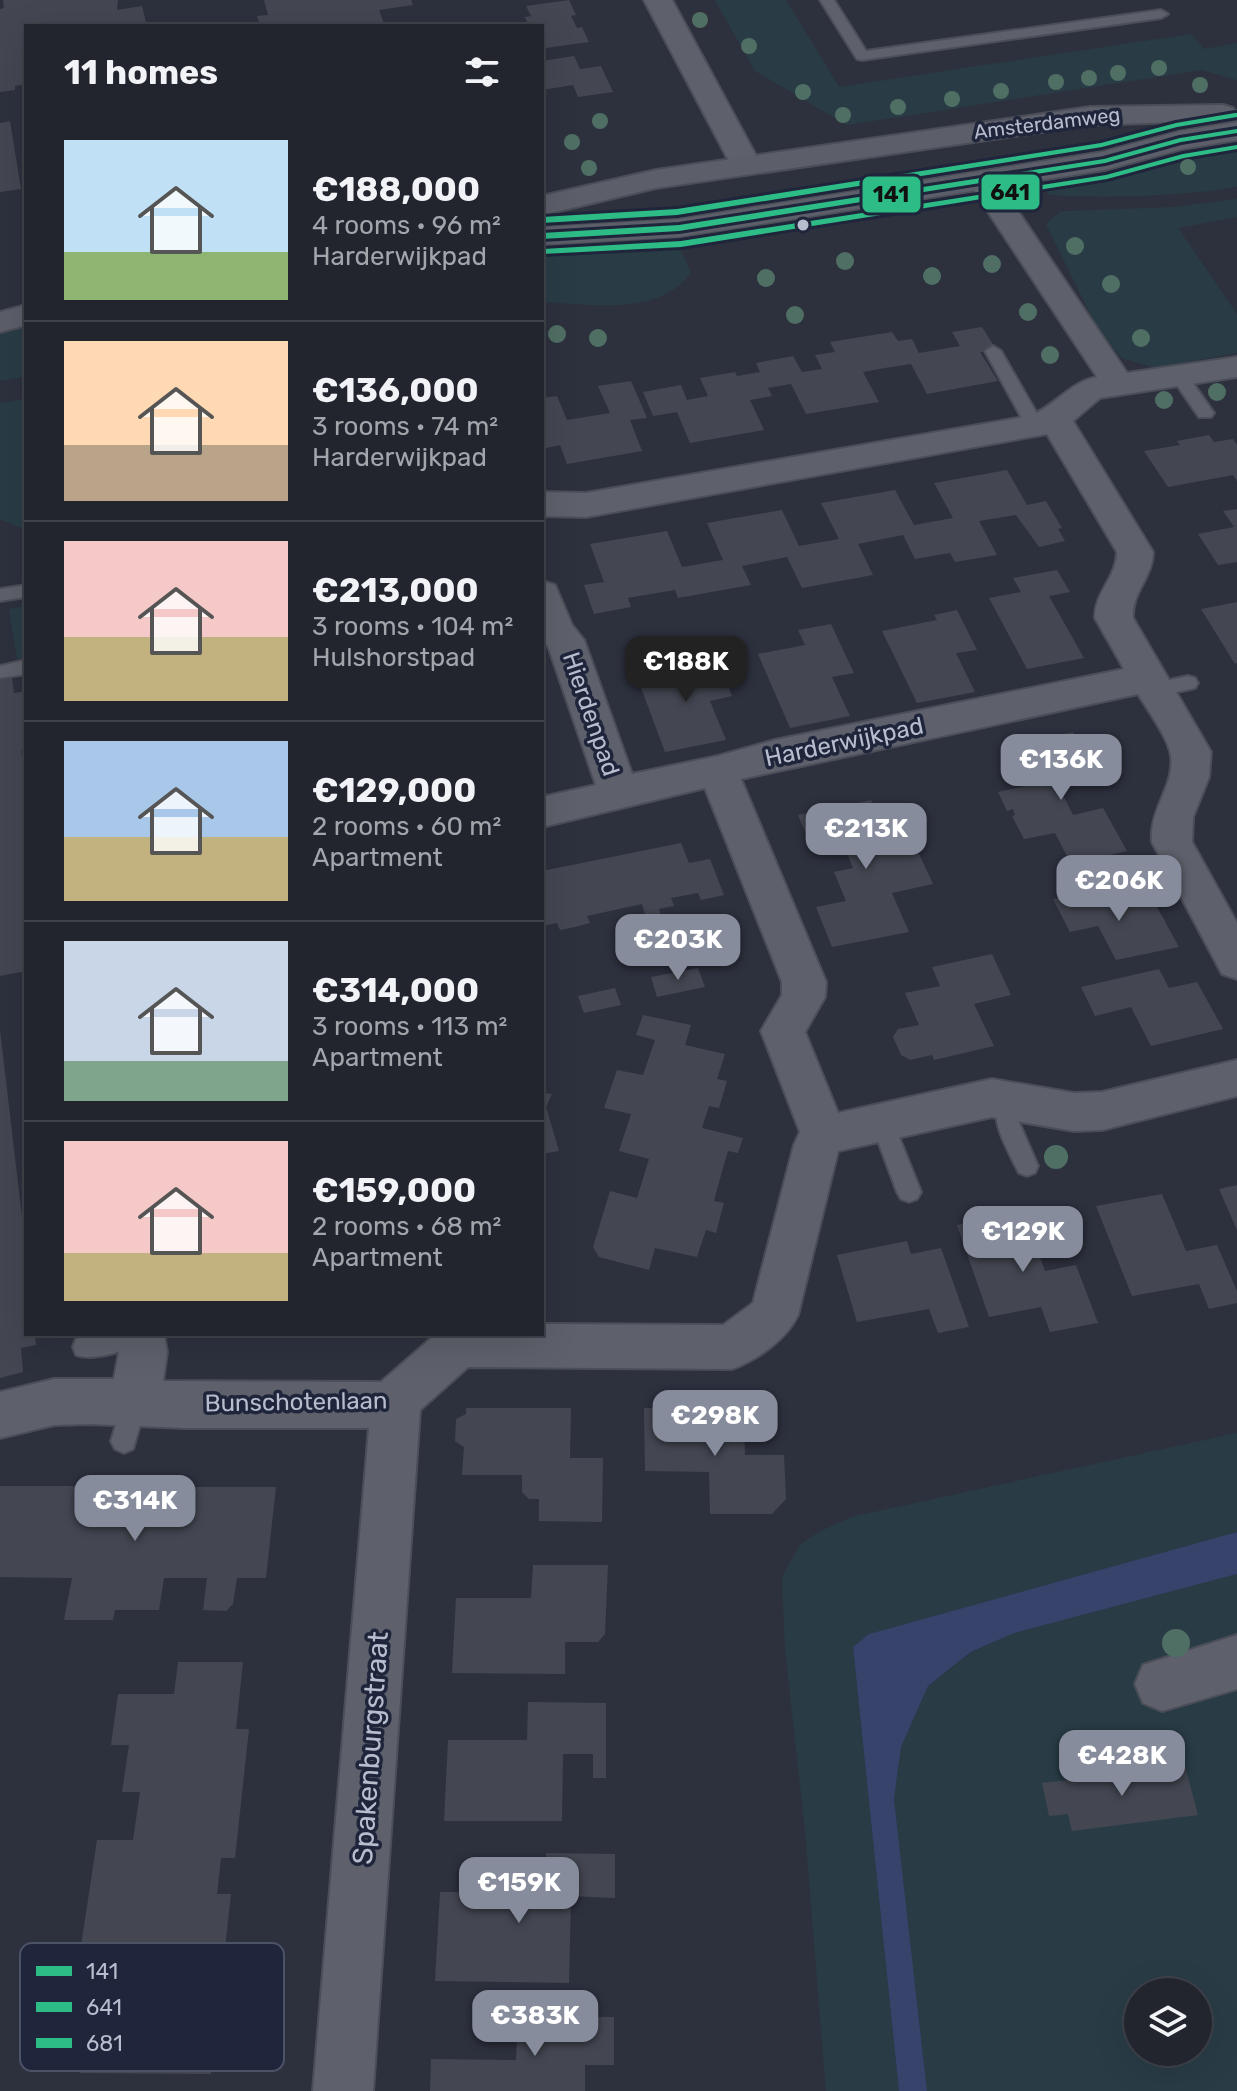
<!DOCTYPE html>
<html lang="en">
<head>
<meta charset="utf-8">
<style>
	:root { --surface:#22252e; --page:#2a2d36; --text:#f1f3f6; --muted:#a2a5aa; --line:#3f424a; --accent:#878c9c }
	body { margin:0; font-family:Rubik,sans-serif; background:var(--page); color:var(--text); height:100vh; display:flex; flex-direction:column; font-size:30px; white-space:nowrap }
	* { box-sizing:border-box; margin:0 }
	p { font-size:26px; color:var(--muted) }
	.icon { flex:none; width:44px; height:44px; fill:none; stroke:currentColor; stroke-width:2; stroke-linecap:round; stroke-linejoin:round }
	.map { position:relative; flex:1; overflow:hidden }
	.drawer { position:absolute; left:24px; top:24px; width:520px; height:1312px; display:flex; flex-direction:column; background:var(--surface); border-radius:0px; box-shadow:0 8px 32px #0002,0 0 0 2px var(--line) }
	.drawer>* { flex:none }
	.buttons { position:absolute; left:1124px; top:1978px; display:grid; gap:16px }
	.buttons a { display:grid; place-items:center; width:88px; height:88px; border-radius:50%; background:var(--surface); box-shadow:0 8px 32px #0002,0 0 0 2px var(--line); font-size:40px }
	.price { position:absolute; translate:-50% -68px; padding:0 18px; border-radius:16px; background:var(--accent); color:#fff; font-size:26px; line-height:52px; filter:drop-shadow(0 2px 4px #0008) }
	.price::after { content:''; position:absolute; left:50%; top:48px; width:24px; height:18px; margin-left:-12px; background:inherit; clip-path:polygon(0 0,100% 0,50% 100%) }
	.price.on { background:#222; color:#fff }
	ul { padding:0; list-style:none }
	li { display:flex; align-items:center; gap:24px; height:200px; padding:0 40px }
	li+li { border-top:2px solid var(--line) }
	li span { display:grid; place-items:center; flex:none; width:224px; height:160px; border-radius:0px; color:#555 }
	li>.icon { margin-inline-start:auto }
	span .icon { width:96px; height:96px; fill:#fffc; stroke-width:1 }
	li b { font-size:34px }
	h2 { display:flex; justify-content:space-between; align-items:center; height:96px; padding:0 40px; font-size:34px }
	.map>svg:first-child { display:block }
</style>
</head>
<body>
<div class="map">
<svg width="1237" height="2091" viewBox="0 0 1237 2091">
	<rect width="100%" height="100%" fill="#2d313e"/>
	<!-- green -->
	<path fill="#293c46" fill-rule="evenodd" d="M715,0H786L839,87L1191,34L1204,49L1237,43V80L1202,70L847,125L755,71Z
		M1237,137V187C1174,197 1113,198 1049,195L1046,190L1059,179L1183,153Z
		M1237,199V217L1178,228L1237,314V353L1155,368L1122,358L1099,332L1046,224L1060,212L1069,211L1175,207Z
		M677,242L691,273C657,317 592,304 542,302V244Z
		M26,325V377L0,381V332Z
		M26,399V530L0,519V403Z
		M26,606V657L17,659L9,609Z
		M1237,1433V1532L869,1634L853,1647L899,2091H826L805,1831L785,1648L782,1577L800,1545L817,1533L851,1517Z
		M1237,1574V2091H927L894,1799L901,1747L928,1686L972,1652L1014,1633ZM1138,1992H1198V2052H1138Z"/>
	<!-- water -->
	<path fill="#37436a" d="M1237,1532V1574L1014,1633L971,1652L928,1686L901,1747L894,1799L927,2091H899L853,1647L869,1634Z"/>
	<!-- building -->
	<path fill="#444752" d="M3,0H118L117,10L142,6L147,26H26V84L15,86V90L0,92V9L4,8Z
		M264,0H411L413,5L379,10L385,26H260L257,16L268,15Z
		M569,0L576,15L571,16L577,28L582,27L589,42L546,48L542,26H529L525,17L531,16L526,6Z
		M574,56L580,69L601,66L613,92L578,97L573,85L542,90V61Z
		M10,121L21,189L0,192V123Z
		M982,327L996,349L980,352L998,381L927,394L911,364L885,368L863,372L879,402L806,414L791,384L768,388L772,396L750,400L764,430L690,443L677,412L653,416L643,392L681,385L687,400L708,396L700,378L735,372L737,376L760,372L756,363L793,356L802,372L822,369L815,355L835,352L830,342L892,332L898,341L912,339L919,353L960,346L952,332Z
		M631,381L647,418L630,420L642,451L567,464L560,445L542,449V398L557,396L567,420L610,413L598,386Z
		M1209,435L1214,442L1233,439L1237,445V481L1233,475L1168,487L1144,451L1180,445L1177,441Z
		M1007,470L1027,505L1046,501L1062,528L1058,529L1065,541L1039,547L1016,515L979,521L997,555L955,562L950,553L915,559L903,535L858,544L873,575L802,588L787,557L742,566L751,585L678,598L675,590L651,594L628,598L631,607L594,614L584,585L604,582L590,544L667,531L682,567L723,560L707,523L782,510L799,546L839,539L821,503L895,490L914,525L953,518L934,483Z
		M1237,509V562L1218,565L1198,534L1234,527L1223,511Z
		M1057,570L1070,592L1049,596L1084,658L1027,669L989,598L1021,592L1013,578Z
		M1237,602V663L1235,664L1201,609Z
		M957,610L977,650L956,653L975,692L917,703L882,631L937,620L934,615Z
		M831,624L854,673L832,677L850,716L790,728L758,654L805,645L798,630Z
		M716,656L732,696L710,701L726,740L665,752L637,677L694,666L692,660Z
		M12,678L14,693L26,691V750L21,751L26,783V971L0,976V680Z
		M1073,732L1096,773L1056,781L1073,815L1103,808L1127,851L1071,864L1055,833L1024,839L1012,816L1015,815L1013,809L1007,811L998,792L1041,783L1019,743Z
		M871,800L882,824L903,819L933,884L892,893L909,932L832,947L816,907L846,901L834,872L853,868L844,846L814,853L798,815Z
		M681,843L689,863L710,859L724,895L701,900L698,893L671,898L674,906L659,909L662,918L647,921L642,904L587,916L590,923L575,927L560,930L557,923L542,926V871Z
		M1100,889L1111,909L1152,898L1179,947L1116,960L1098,926L1070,932L1053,899Z
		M992,954L1011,995L974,1004L994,1046L934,1060L932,1055L910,1060L901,1055L893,1037L898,1029L919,1025L905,993L940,986L932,967Z
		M698,968L705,987L657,997L651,977Z
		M1159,969L1169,988L1197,982L1223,1029L1151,1046L1131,1007L1095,1016L1081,987Z
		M615,988L621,1005L584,1013L578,996Z
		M643,1015L691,1025L685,1045L725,1054L717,1079L727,1081L719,1108L709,1106L702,1128L743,1138L738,1153L728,1151L721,1175L714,1201L724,1203L716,1233L706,1230L697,1257L655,1248L649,1270L599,1257L593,1247L610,1191L637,1198L649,1159L619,1151L631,1114L604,1108L617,1070L643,1075L655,1040L636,1035Z
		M0,1030L26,1251V1334H35L36,1345L21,1348L23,1372L0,1378Z
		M542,1093L552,1094L546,1107L559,1151L542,1154Z
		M1237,1185V1230L1219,1189Z
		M1162,1194L1186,1251L1217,1245L1237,1291V1303L1209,1309L1199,1284L1132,1296L1096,1206Z
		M1024,1213L1045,1271L1076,1265L1098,1323L1050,1332L1041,1307L989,1317L957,1225Z
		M907,1241L911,1254L941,1248L969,1327L938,1333L929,1309L857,1322L837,1255Z
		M466,1408H571L570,1458H603L602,1522L539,1521V1499H529L522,1492V1475H462L464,1447L455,1441L456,1419L466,1414Z
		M644,1408L744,1409L745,1455H784L786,1499L772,1514H710L709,1472L645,1471Z
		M0,1486H102L100,1498H160L162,1487H276L266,1578H237L233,1604L226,1611L203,1610L207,1578H164L159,1610H115L113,1620H64L72,1578L0,1577Z
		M533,1565H608L605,1634L598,1642H565V1674L452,1673L456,1598H531Z
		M178,1662H243L236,1729H249L235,1858H221L217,1894H231L211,2074L80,2073L91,2000H112L119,1946H81L97,1840H133L140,1792H122L129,1745H111L118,1694H174Z
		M528,1702L606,1703V1778H593V1754H563L562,1821H444L448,1740H527Z
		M1185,1766L1198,1815L1072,1831L1068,1814L1049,1816L1042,1783Z
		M546,1853L615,1854V1898L571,1896L569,1983L435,1981L440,1892H545Z
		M518,2016L614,2017V2065H585V2091H430L431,2059L516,2060Z"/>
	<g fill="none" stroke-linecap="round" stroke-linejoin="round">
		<!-- lane casing -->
		<g stroke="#4b4e58" stroke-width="4">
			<path id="lane" d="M820,0H834L866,51L1161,10L1168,14L1161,18L862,60L857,59Z
				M993,346L1001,351L1044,426L1041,430H1029L1026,426L985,351Z
				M1178,369L1184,370L1211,409L1214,413L1211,417H1199L1172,378L1170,374L1172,370Z
				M26,585V597L0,601V589Z
				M26,660V674L0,678V666Z
				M1188,676L1195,678L1198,683L1195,688L1154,697L1144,690L1147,685Z
				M1008,1090L1016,1092L1019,1099L1018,1120L1038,1166L1035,1173L1027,1176L1019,1173C1008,1150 987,1118 1000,1092Z
				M882,1112L890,1115L893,1122L921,1192L917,1199L909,1202L901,1199L897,1192L871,1122L874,1115Z
				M93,1334H150L147,1342C128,1349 95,1362 76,1355L73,1347L76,1339Z
				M135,1390L144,1393L147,1401L133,1449L124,1453L115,1449L111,1441L126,1393Z"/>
		</g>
		<!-- street casing -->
		<g stroke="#4b4e58" stroke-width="4">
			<path id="street" d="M644,0H672L761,165L757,171L746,174L735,171L731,165Z
				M982,171L993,174L1127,373L1237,357V377L1100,398L1073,421L1153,552C1153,577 1131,593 1133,618L1211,752L1209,777L1193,817L1192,842L1237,923V979L1222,974L1152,842C1149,809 1175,786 1171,756C1169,739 1147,709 1138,694L741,779L826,982L825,997L805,1032L838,1113L992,1079L1074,1093L1102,1092L1237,1060V1096L1102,1130L1074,1131L992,1117L838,1151L798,1315C786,1340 758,1359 732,1369L468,1367L420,1410L373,2091H313L369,1428H185L90,1424L54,1425L0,1438V1392L54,1379H114L119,1352L116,1334H164L167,1352L163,1381L381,1382L436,1334H542V1324L723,1325L753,1303L794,1145L800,1132L761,1031L782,995V982L705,788L542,827V797L596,785L548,646L542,640V581L555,585L572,625L584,640L632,774L718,756L775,740L1124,669L1095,618C1094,593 1117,577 1117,552L1047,434L586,517L542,516V492L586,493L1029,416C1055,407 1069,382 1097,377L967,180L971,174Z
				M1237,1635V1689L1162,1711L1143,1703L1135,1684L1143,1665Z"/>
		</g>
		<!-- secondary casing -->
		<g stroke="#4b4e58" stroke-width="4">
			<path id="secondary" d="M1223,105L1233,108L1237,113L1233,120L1090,125L656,188L542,215V196L656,170L1090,107Z
				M1237,122V140L1183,149L1105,170L679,237L542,245V227L679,219L1102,152L1180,131Z
				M26,305V325L0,332V312Z"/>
		</g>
		<!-- lane -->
		<use href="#lane" fill="#5e616b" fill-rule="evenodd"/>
		<!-- street -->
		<use href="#street" fill="#5e616b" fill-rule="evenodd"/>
		<!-- secondary -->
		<use href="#secondary" fill="#5c5f6a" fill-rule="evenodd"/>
		<!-- bus-1 casing -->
		<g stroke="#1f253b" stroke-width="6">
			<path id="bus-1" d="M1237,129V133L1181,142L1105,163L679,231L542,239V233L679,225L1104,159L1180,138Z"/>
		</g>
		<!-- bus-2 casing -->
		<g stroke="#1f253b" stroke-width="6">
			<path id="bus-2" d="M1237,145V149L1184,158L1107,179L681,247L542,254L543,249L681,241L1106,175L1183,154Z"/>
		</g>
		<!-- bus-3 casing -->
		<g stroke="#1f253b" stroke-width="6">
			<path id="bus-3" d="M1235,113H1237V117L1177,127L1102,147L677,215L542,223V217L677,209L1101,143L1176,123Z"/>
		</g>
		<!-- bus-1 -->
		<use href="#bus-1" fill="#2dbb86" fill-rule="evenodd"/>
		<!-- bus-2 -->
		<use href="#bus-2" fill="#2dbb86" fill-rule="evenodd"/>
		<!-- bus-3 -->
		<use href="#bus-3" fill="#2dbb86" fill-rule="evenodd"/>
	</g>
	<!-- trees -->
	<g fill="#506f64">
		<circle cx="700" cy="20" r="8"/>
		<circle cx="749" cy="46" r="8"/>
		<circle cx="1159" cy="68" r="8"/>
		<circle cx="1118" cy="73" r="8"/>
		<circle cx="1089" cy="78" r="8"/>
		<circle cx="1056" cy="82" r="8"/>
		<circle cx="1200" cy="85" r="8"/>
		<circle cx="1001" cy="91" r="8"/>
		<circle cx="803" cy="92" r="8"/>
		<circle cx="952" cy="99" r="8"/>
		<circle cx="898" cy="107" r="8"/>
		<circle cx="843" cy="115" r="8"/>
		<circle cx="600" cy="121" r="8"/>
		<circle cx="572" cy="142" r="8"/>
		<circle cx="1188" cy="167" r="8"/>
		<circle cx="589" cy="168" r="8"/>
		<circle cx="1075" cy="246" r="9"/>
		<circle cx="845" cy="261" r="9"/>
		<circle cx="992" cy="264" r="9"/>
		<circle cx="932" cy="276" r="9"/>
		<circle cx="766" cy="278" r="9"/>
		<circle cx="1111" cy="284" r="9"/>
		<circle cx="1028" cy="312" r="9"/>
		<circle cx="795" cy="315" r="9"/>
		<circle cx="557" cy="334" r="9"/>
		<circle cx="598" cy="338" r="9"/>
		<circle cx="1141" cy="338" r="9"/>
		<circle cx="1050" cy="355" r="9"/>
		<circle cx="1217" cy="392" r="9"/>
		<circle cx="1164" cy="400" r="9"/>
		<circle cx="1056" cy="1157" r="12"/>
		<circle cx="1176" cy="1643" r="14"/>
	</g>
	<!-- markers -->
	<circle fill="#b8bdce" stroke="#1f253b" stroke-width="3" cx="803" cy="225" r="7"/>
	<g text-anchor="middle" stroke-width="7" stroke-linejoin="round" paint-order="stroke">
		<!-- far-street labels -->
		<g font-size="20" fill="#b8bdce" stroke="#1f253b">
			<text transform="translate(1047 123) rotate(-7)" y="7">Amsterdamweg</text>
		</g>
		<!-- street labels -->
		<g font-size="24" fill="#b8bdce" stroke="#1f253b">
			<text transform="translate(591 714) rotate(71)" y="8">Hierdenpad</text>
			<text transform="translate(844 742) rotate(-12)" y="8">Harderwijkpad</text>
			<text transform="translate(296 1402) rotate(-1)" y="8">Bunschotenlaan</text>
		</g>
		<!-- near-street labels -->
		<g font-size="28" fill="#b8bdce" stroke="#1f253b">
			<text transform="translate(370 1748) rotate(-86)" y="10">Spakenburgstraat</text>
		</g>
	</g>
	<!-- legend -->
	<rect x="20" y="1943" width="264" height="128" rx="12" fill="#1f253b" stroke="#4d5367" stroke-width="2"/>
	<rect x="36" y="1966" width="36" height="10" fill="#2dbb86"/>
	<rect x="36" y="2002" width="36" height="10" fill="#2dbb86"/>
	<rect x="36" y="2038" width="36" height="10" fill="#2dbb86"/>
	<g font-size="22" fill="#b8bdce">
		<text x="86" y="1979">141</text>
		<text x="86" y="2015">641</text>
		<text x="86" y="2051">681</text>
	</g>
	<g stroke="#1f253b" stroke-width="3">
		<rect x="980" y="173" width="61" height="38" rx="8" fill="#2dbb86"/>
		<rect x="861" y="175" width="61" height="39" rx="8" fill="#2dbb86"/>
	</g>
	<g font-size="22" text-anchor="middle" font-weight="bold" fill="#111">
		<text x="1010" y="200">641</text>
		<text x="891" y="202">141</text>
	</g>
</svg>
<div class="buttons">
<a><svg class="icon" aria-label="layers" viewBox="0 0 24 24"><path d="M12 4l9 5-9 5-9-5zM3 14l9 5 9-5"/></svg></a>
</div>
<b class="price on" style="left:686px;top:704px">€188K</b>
<b class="price" style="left:1061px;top:802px">€136K</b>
<b class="price" style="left:866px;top:871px">€213K</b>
<b class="price" style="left:1119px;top:923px">€206K</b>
<b class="price" style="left:678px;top:982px">€203K</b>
<b class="price" style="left:1023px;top:1274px">€129K</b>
<b class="price" style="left:715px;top:1458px">€298K</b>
<b class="price" style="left:135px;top:1543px">€314K</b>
<b class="price" style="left:1122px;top:1798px">€428K</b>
<b class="price" style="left:519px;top:1925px">€159K</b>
<b class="price" style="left:535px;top:2058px">€383K</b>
<section class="drawer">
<h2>11 homes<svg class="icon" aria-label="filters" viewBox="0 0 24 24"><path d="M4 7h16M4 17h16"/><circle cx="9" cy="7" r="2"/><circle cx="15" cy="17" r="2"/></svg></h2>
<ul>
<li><span style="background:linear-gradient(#bfe0f5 70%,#8fb573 0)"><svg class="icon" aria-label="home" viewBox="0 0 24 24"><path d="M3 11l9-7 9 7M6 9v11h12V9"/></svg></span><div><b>€188,000</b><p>4 rooms · 96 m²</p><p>Harderwijkpad</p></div></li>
<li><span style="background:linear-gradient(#ffd9b3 65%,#b9a48a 0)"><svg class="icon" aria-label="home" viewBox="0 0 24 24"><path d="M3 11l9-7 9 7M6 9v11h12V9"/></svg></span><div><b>€136,000</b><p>3 rooms · 74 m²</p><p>Harderwijkpad</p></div></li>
<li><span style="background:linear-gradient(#f6c9c9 60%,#c2b280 0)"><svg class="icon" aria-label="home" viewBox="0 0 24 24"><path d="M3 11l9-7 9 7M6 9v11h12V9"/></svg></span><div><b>€213,000</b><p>3 rooms · 104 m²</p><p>Hulshorstpad</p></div></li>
<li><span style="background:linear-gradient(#a9c7e8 60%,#c2b280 0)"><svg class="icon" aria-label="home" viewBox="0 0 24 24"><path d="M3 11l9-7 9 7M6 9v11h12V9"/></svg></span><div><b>€129,000</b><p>2 rooms · 60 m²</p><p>Apartment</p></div></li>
<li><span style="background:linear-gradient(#c9d6e8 75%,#7fa58c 0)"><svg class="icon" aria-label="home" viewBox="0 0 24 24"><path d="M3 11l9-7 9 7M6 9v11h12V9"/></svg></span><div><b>€314,000</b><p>3 rooms · 113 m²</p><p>Apartment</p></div></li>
<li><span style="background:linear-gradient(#f6c9c9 70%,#c2b280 0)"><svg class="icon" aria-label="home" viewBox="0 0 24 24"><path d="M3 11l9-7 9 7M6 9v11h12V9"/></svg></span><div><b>€159,000</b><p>2 rooms · 68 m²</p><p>Apartment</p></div></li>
</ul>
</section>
</div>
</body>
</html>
